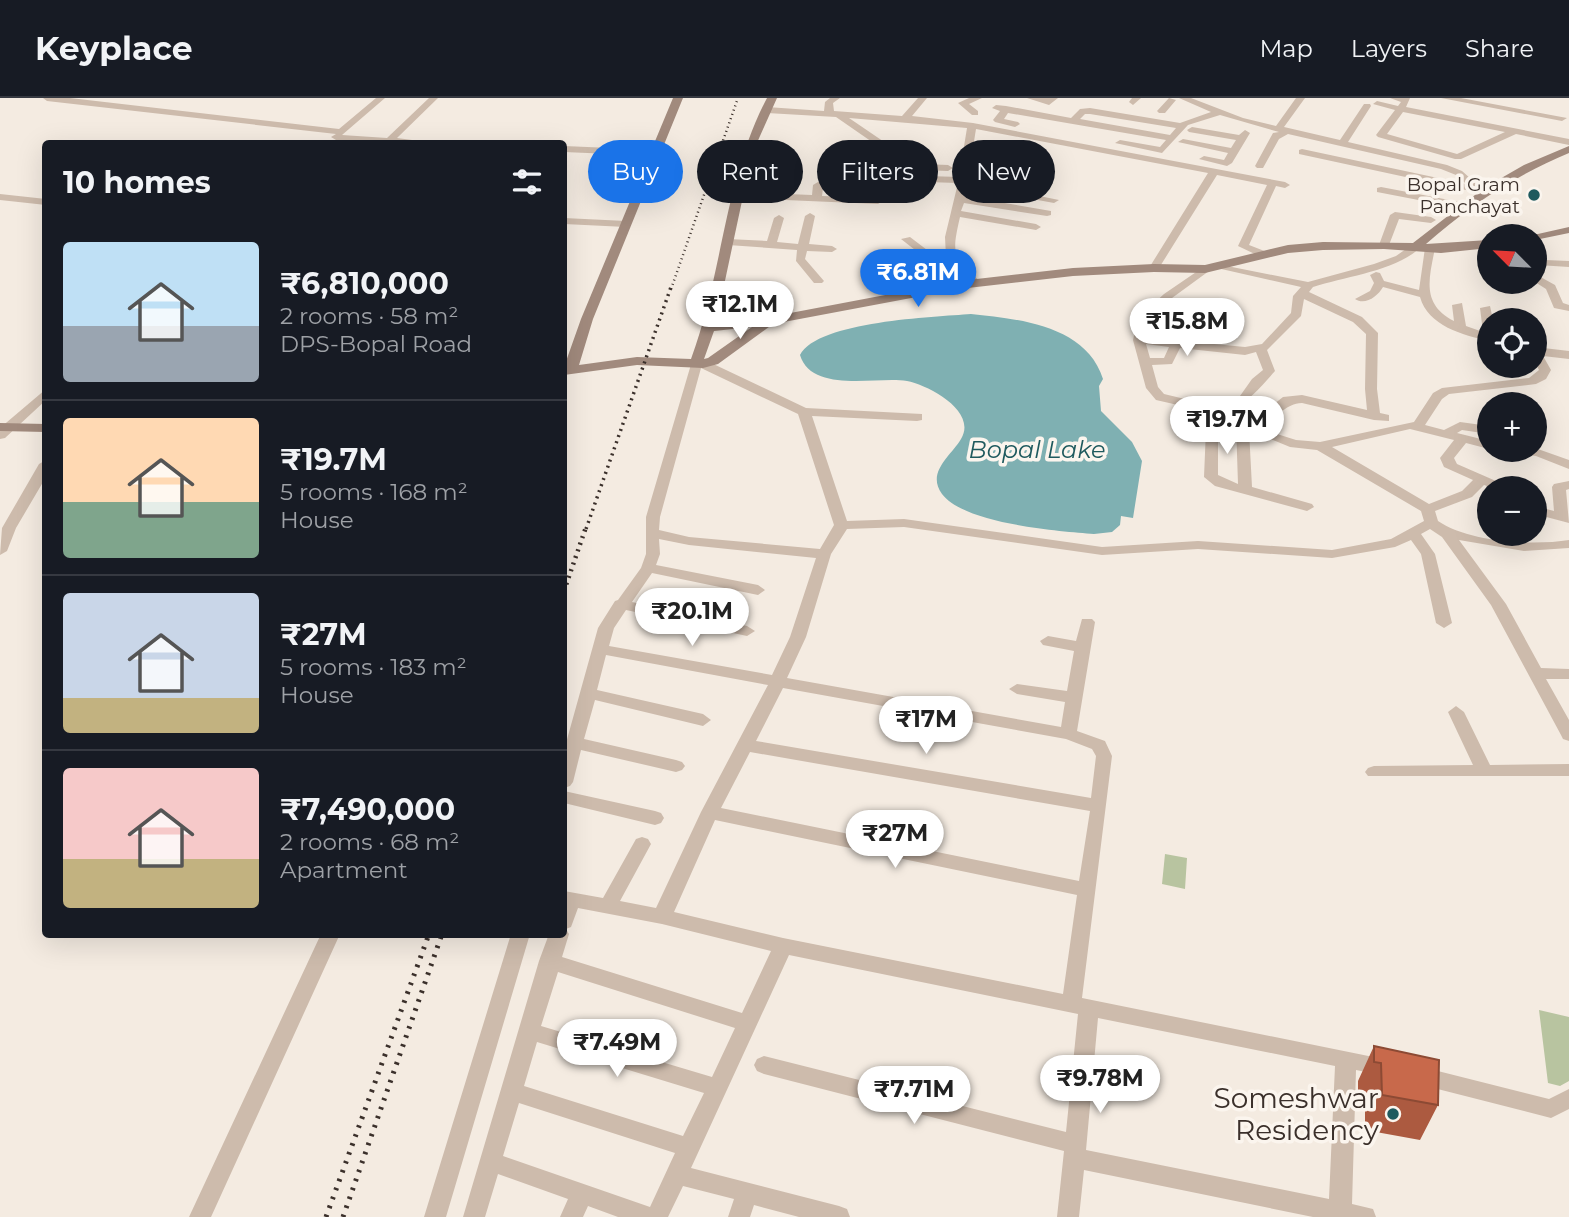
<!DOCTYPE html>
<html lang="en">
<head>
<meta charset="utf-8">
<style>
	:root { --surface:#171b24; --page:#242831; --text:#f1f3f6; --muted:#9ea1a6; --line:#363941; --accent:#1a73e8 }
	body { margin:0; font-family:Montserrat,sans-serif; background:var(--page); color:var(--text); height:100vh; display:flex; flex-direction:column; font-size:26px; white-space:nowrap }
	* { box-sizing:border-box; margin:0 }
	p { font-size:23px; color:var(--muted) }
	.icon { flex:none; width:38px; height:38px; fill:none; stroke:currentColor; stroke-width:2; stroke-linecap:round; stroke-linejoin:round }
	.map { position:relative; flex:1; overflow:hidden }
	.panel { position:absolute; left:42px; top:42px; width:525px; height:798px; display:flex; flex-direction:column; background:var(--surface); border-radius:7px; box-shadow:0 7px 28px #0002 }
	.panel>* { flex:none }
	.banner { position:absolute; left:588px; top:42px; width:665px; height:63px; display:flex; gap:14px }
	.needle { width:46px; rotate:294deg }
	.tools { position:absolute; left:1477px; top:126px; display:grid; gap:14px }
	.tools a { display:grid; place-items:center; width:70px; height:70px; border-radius:50%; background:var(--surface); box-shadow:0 7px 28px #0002; font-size:35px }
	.price { position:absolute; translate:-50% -60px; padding:0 16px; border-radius:24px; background:#fff; color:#222; font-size:23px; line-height:46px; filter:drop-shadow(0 2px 4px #0008) }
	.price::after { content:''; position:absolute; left:50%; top:42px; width:21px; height:16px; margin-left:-10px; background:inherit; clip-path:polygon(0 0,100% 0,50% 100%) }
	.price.current { background:var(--accent); color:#fff }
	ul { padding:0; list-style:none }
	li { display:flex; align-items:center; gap:21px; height:175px; padding:0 21px }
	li+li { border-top:2px solid var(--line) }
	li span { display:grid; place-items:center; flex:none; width:196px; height:140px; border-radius:7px; color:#555 }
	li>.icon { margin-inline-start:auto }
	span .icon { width:84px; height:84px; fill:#fffc; stroke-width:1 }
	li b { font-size:30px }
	h2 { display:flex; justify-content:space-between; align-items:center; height:84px; padding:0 21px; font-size:30px }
	.tag { padding:0 24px; border-radius:32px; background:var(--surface); box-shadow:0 7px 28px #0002; font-size:24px; line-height:63px }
	.tag.current { background:var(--accent); color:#fff }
	header { display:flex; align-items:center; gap:42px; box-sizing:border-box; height:98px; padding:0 35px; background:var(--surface); border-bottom:2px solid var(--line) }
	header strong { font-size:33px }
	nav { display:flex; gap:38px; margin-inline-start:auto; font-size:24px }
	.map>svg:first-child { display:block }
</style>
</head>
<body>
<header>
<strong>Keyplace</strong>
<nav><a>Map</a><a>Layers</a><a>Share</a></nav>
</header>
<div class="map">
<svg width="1569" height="1119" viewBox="0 0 1569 1119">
	<rect width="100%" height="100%" fill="#f4ebe1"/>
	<!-- green -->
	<path fill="#b8c4a0" d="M1165,756L1187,760L1185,791L1162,786Z
		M1539,912L1569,919V983L1560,988L1548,985Z"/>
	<!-- water -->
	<path fill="#7fb0b2" d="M971,216C1018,221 1086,227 1103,281L1099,288L1101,313L1132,344L1142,363L1133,420L1121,418L1120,427L1112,434L1094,436C1057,433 965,426 942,396C926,374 951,358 961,341C978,313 928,287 907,283C877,278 812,296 800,257C818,223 934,219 971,216Z"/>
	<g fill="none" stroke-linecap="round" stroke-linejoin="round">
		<!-- street -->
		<path fill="#cdbbac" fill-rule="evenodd" d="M43,0H70L339,31L376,0H385L342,37L387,40L429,0H438L397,40L442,46H382L336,42L331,39L336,36L47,3Z
			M830,0H840L833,5L834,13L902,18L918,0H927L912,18L973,25L1285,84L1290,87L1285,90L1276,88L1249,147L1267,154V158H1259L1238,148L1267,87L1217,77L1159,170L1154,173L1149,170L1208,75L976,31L965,99L983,102L996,89L1059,102L1054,105L999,95L993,103L1051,113V117L1047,118L964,105L961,113L1036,126L1041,129L1036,132L960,119C950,162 955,156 981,185L975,188L949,165L924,159L901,141L910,139L931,155L946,159L945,139L958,85L895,83L894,89H886L888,55L836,19L767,15L763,12L767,9L824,13L825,4ZM849,20L967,30L959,79L896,77V71L948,73L953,70L948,67L897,65L896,52Z
			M969,0H982L969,6L978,13V17H972L958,5Z
			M1027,0H1058L1049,7Z
			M1132,0H1141L1133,7L1129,4Z
			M1169,0L1176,2L1165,15H1159L1157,13Z
			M1179,0H1191L1243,20L1276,28L1296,0H1305L1284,29L1340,42L1364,6H1370L1371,8L1348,44L1447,67L1462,73L1488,96L1483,99L1475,94L1299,56V52L1302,51L1466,86L1456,77L1441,71L1288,36L1279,41L1263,70H1257L1255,68L1273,35L1279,34L1220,17L1188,27L1162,55L1115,45L1120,42L1160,49L1166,42L1008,15L1004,21L1018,24L1020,26L1015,29L995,24L993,22L1000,13L992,10L996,7L1006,8L1071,20L1080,11L1090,10L1180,25L1211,14ZM1085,16H1090L1176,30L1170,37L1080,21Z
			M1390,0H1410L1406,9L1569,41V47L1516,36L1461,61H1455L1378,39L1376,37L1395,12L1373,6L1377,3L1398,8L1401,4ZM1403,14L1505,34L1457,56L1387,36Z
			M1441,0H1461L1567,20L1562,23Z
			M1192,29L1239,37L1245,32L1250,35L1232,65L1227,68L1199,61L1204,58L1224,62L1228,55L1178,44L1183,41L1231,50L1236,42L1189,34L1187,32Z
			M564,48L657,52L662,55L657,58L564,54Z
			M818,84L878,87L879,89L874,92L823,90L822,98L878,100L883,103L878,106L739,100L734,97L739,94L812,97L813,87Z
			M1381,89L1465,105L1470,108L1465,111L1377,94V90Z
			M0,96L46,101V107L0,102Z
			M1395,114L1431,119L1436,122L1431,125L1399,121L1389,147L1380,149L1379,147L1390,117Z
			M810,115L815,118L809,146L832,148L837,151L832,154L807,153L805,161L824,183L822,185H814L796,163L797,152L728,147L723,144L728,141L767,143L774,120L779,117L784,120L777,144L798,146L805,118Z
			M564,120L626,123L631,126L626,129L564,126Z
			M1413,146L1422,148C1397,173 1347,178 1313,189L1309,194L1362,219L1378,235L1377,291L1380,315L1389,317V323L1374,322L1302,305C1282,306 1280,322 1264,320V314L1283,299L1302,297L1367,312L1365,291L1366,236L1353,224L1304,201L1301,218L1267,252L1275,273C1261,289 1249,303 1230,313L1277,336L1296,342L1320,344L1414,324L1433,295L1442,290L1529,280L1539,272L1535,264V249L1569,253V261L1543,258L1551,272L1546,281L1536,286L1449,296L1442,301L1425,327L1444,332L1460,324L1489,328V336L1462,332L1457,335L1489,343V351L1466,345L1454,360L1457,366L1512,390H1493L1484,387L1472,399L1435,413L1438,423C1469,444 1532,448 1569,442V450L1524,453L1459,442L1506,506L1541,570L1569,571V581H1546L1569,622V643L1563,641L1561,637L1491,507L1442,439L1430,431L1421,436L1435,456L1452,525L1444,530L1436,525L1421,456L1411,442L1395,449L1332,460L1198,451L1102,457L904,429L847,431L831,456L806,539L787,580L1061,629L1065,604L1017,596L1009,591L1017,586L1067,593L1074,553L1043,547L1040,543L1048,538L1076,543L1082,521H1092L1095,524L1077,633L1105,643L1112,658L1082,900L1393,963L1396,969L1393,975L1386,978L1356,972L1352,1106L1373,1111L1376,1119H1313L1084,1072L1079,1119H1057L1064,1053L764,976L757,973L754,967L757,961L764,958L1066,1034L1078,916L789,857L691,1070L839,1108L847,1111L850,1119H799L754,1107L750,1119H728L734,1101L683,1088L668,1119H618L588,1108L583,1119H560L568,1101L498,1076L485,1119H463L539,863L549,836H564V793L603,800L636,741L642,739L648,741L651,746L620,803L656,810L701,714L768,587L606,557L597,592L703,616L711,622L703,628L595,602L584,641L676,662L682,664L685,668L682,672L676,674L581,652L573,684L570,688L564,690L566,645L598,530L615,503L618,502L641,470L646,456V419L692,263H707L806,310L922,316V322L917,323L812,318L847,423L904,421L1102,449L1198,443L1332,452L1391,441L1424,423L1421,413L1317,352L1290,349L1249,332L1252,389L1312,406L1314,409L1307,413L1215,388L1204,379L1206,331L1213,315L1156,302L1146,290L1133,242L1138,220L1164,196L1205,168L1210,171L1209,173L1172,200L1148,223L1145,239L1172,242L1194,227L1207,210L1211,209L1217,212L1202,231L1183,243L1245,249L1262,246L1291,215L1293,198L1301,189L1217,170V166L1308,184L1374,166L1396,158ZM1146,246L1169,249L1164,260H1150ZM1180,250L1245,257L1256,254L1263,272L1252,281L1240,298L1218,309L1164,296L1158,289L1152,267L1172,266ZM701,270L798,316L834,427L820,451L689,439L659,432L660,419ZM1223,320L1236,326L1238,386L1218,377V331ZM1410,331L1454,342L1440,360L1444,369L1473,382L1462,393L1429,406L1332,349ZM659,441L689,447L816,460L790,539L772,577L609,548L614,530L626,512L747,538L755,533L747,528L632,504L652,475L758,497L765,492L758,487L656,467L660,456ZM783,590L1066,641L1092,651L1096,658L1091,700L756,643ZM750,654L1090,713L1079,783L721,710ZM715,722L1077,797L1063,896L783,840L674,814ZM578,810L662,826L771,853L742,915L562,859L569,836L566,831L571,829ZM558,874L735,930L712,979L541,928ZM1098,920L1335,968L1329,1101L1086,1052ZM537,944L704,995L683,1038L524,988ZM519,1005L675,1055L650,1109L503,1058Z
			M1430,147L1435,150C1429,181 1421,206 1454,223L1452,207L1462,205L1466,228L1483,234L1480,210L1490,208L1493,222H1489V243C1463,237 1428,228 1420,199L1383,189C1378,198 1365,208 1355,201L1370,193L1374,185L1370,177L1376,174L1380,175L1384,183L1419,192L1425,150Z
			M1535,156L1545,162L1569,163V169L1538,167L1535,164Z
			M1535,176L1555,187L1563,205L1569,207V213L1554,210L1546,191L1535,184Z
			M46,291V302L5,340L0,341V330Z
			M1535,350L1569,362V371L1536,358L1516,355L1514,352H1535Z
			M46,362V379L16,430L7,453L0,457L2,430L39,366Z
			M1569,383V391L1566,392L1569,425L1535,416V408L1554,413L1552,389L1554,386Z
			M1456,608L1464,614L1490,667L1569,666V678H1368L1365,674L1368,670L1374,668L1473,667L1448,614Z
			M564,693L655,713L661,715L664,720L661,725L655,727L564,705Z
			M321,836H340L211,1119H189Z
			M511,836H530L446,1119H424Z
			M1418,968L1549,1001L1569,991V1011L1551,1020L1418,986L1411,983L1408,977L1411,971Z"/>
		<!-- secondary -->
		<path fill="#a18a7d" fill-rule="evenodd" d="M673,0H683L593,221L579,267L637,259L691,261C723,175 724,82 767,0H777L752,56L716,225L764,220L959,183L1073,170L1154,166L1205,167L1288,147L1323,144L1413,145L1484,90L1524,67L1569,48V55C1516,77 1469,108 1426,146L1489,142V150L1441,155L1384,151L1323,152L1288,155L1205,175L1154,174L1073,178L959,191L773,226L718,266L703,270L637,267L564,277V269L581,221ZM752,229L708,260L704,261L714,233Z
			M1569,129V135L1535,142V138H1529Z
			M0,325L46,326V334L0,333Z"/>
		<!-- rail-far3 -->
		<path stroke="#3b302b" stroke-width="2.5" stroke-dasharray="1 3.5" stroke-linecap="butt" d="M671,191L738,0"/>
		<!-- rail-far2 -->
		<path stroke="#3b302b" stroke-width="3.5" stroke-dasharray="2 4.5" stroke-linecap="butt" d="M586,431L671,189"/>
		<!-- rail-far1 -->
		<path stroke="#3b302b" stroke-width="4.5" stroke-dasharray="2 5" stroke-linecap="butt" d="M564,493L586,429"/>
		<!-- rail -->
		<path stroke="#3b302b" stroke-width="5" stroke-dasharray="2.5 7" stroke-linecap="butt" d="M326,1119L429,836
			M343,1119L442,836"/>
	</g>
	<!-- wall -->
	<path fill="#ac5a40" d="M1374,948L1438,1007L1420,1042L1365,1032V1001L1358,999V983Z"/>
	<!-- building -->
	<path fill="#c8694b" stroke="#8c4a34" stroke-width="2" d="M1374,948L1439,962L1438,1007L1382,997L1381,965L1374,964Z"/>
	<!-- markers -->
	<g fill="#1f5a5e" stroke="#fbf5ee" stroke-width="2.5">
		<circle cx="1534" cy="97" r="7"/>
		<circle cx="1393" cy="1016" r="7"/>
	</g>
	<g text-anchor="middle" stroke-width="7" stroke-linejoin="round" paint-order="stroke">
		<!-- far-poi labels -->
		<g font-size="19" fill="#3b302b" stroke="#fbf5ee" text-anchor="end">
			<text x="1520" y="93">Bopal Gram<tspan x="1520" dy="22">Panchayat</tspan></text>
		</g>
		<!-- water labels -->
		<g font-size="24" font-style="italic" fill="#1f5a5e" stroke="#fbf5ee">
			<text x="1037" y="360">Bopal Lake</text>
		</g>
		<!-- near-poi labels -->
		<g font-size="28" fill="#3b302b" stroke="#fbf5ee" text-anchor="end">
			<text x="1379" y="1010">Someshwar<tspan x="1379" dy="32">Residency</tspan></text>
		</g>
	</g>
</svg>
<div class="tools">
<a><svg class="needle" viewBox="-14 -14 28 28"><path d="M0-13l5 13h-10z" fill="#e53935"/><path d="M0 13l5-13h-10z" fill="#9ea1a6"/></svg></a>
<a><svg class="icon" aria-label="locate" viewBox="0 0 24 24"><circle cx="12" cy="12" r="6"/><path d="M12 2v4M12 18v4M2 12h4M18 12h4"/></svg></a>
<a>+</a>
<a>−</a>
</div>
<b class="price current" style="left:918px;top:211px">₹6.81M</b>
<b class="price" style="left:740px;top:243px">₹12.1M</b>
<b class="price" style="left:1187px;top:260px">₹15.8M</b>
<b class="price" style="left:1227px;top:358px">₹19.7M</b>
<b class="price" style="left:692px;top:550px">₹20.1M</b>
<b class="price" style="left:926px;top:658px">₹17M</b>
<b class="price" style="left:895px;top:772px">₹27M</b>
<b class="price" style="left:617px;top:981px">₹7.49M</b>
<b class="price" style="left:1100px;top:1017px">₹9.78M</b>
<b class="price" style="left:914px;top:1028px">₹7.71M</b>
<div class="banner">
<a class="tag current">Buy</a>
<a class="tag">Rent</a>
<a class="tag">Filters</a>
<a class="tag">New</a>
</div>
<section class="panel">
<h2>10 homes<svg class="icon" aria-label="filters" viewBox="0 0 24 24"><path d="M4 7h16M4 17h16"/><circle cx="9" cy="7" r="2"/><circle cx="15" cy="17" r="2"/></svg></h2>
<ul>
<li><span style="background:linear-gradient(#bfe0f5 60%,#9aa5b1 0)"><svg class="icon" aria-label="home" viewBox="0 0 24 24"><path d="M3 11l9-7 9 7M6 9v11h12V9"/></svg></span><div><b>₹6,810,000</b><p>2 rooms · 58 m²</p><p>DPS-Bopal Road</p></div></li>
<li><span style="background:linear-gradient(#ffd9b3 60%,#7fa58c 0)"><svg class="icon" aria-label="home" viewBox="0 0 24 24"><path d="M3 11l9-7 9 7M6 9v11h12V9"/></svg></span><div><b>₹19.7M</b><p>5 rooms · 168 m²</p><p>House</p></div></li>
<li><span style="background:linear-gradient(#c9d6e8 75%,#c2b280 0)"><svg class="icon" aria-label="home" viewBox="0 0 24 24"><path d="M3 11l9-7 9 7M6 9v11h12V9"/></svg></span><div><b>₹27M</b><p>5 rooms · 183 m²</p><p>House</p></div></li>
<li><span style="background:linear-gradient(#f6c9c9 65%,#c2b280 0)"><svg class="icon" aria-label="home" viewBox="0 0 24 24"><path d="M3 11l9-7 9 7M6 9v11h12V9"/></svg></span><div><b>₹7,490,000</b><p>2 rooms · 68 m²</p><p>Apartment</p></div></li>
</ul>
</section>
</div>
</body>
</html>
